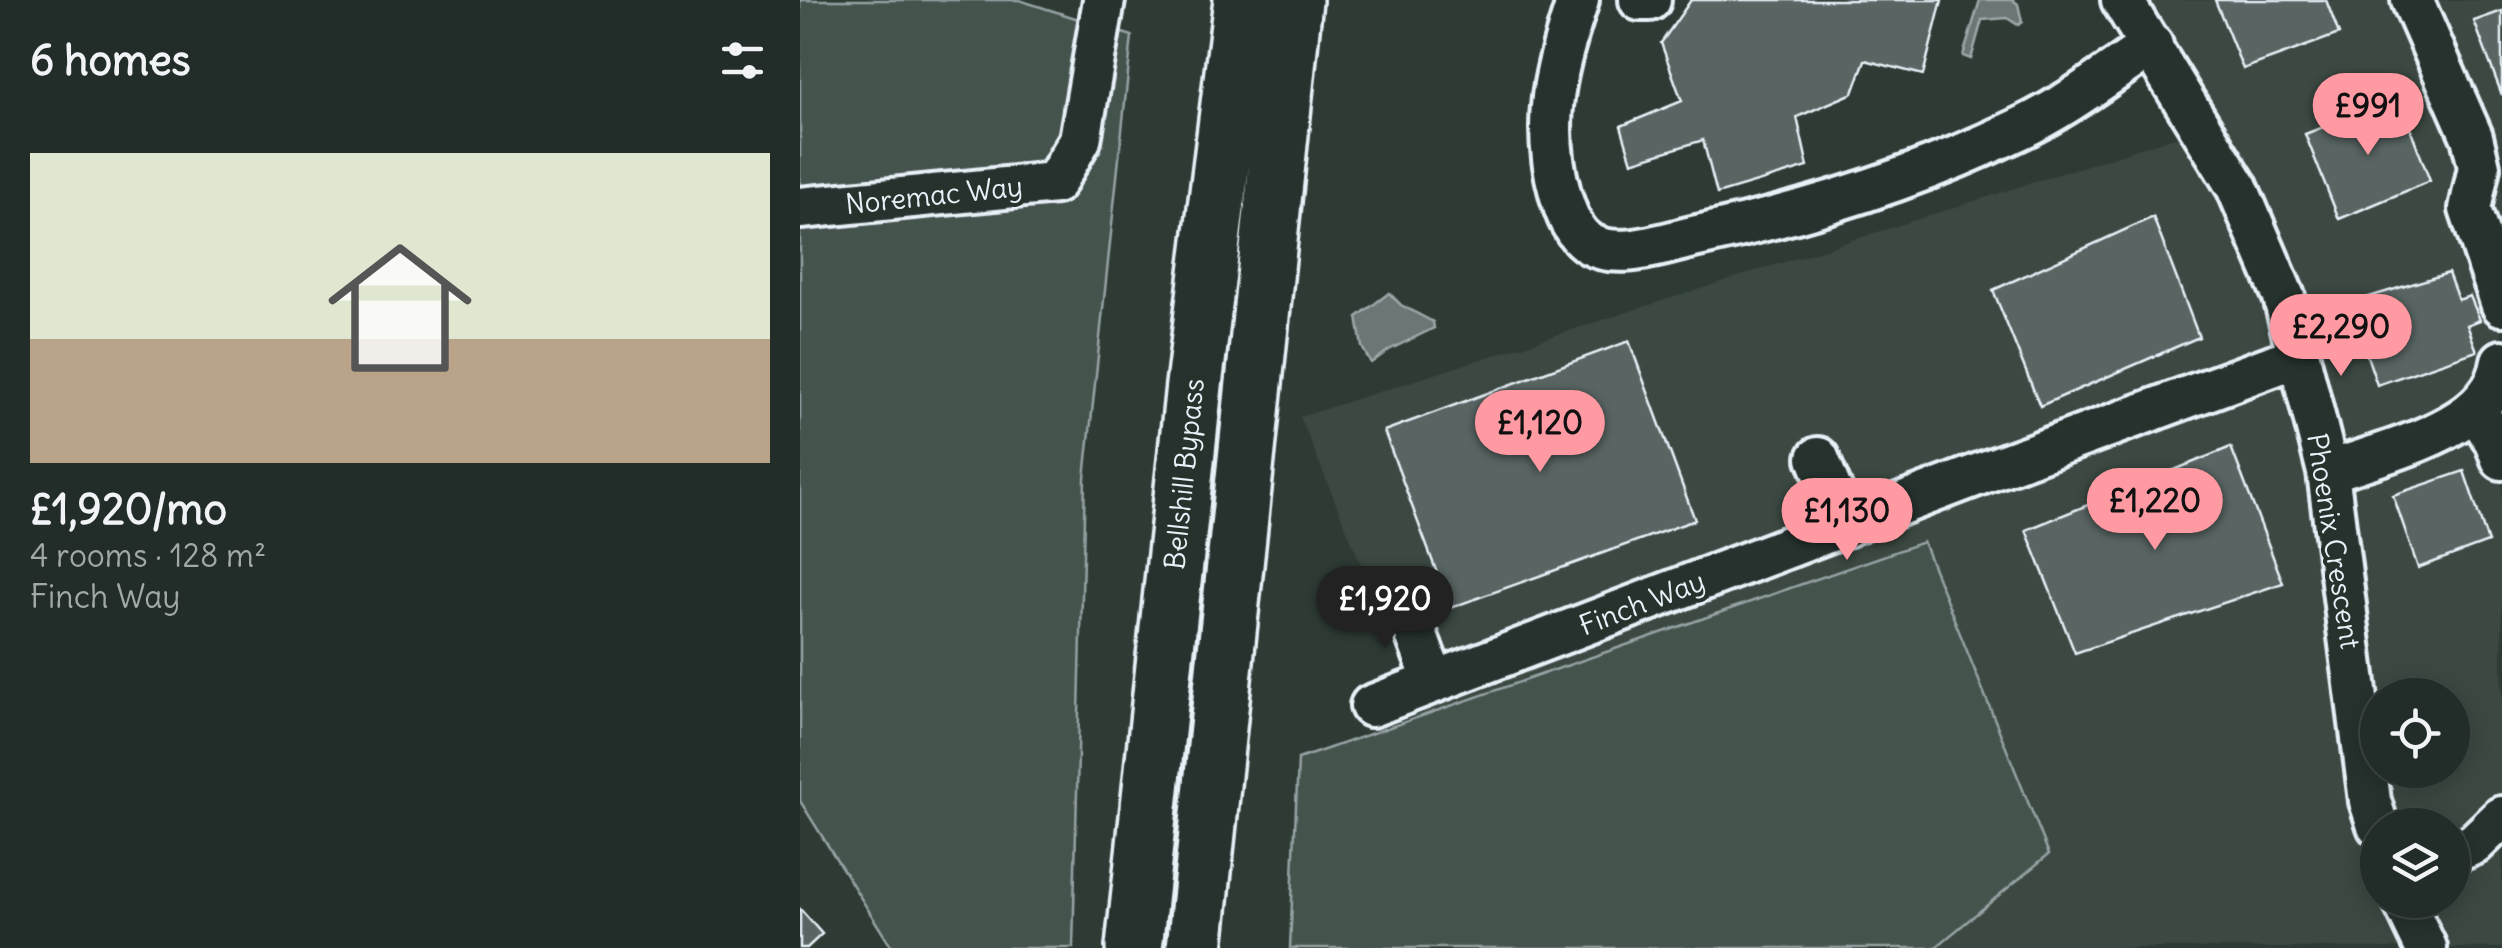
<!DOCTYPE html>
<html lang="en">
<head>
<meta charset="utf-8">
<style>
	:root { --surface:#222c28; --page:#2e3834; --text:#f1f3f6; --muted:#a2a7a8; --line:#3f4845; --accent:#ff9aa2 }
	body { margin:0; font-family:Delius,sans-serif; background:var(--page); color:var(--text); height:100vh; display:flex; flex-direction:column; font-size:38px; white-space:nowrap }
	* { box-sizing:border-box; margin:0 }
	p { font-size:32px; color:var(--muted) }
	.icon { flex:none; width:55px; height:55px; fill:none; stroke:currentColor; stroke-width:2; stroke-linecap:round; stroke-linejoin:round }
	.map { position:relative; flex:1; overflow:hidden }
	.panel { display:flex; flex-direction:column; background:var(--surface); width:800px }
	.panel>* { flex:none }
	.buttons { position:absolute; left:1560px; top:678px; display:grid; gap:20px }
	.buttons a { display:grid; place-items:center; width:110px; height:110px; border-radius:50%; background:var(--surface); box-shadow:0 5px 25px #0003,0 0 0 2px var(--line); font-size:50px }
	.price { position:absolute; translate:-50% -85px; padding:0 22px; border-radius:35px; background:var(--accent); color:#111; font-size:32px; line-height:65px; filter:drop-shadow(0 2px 5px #0008) }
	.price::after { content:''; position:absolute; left:50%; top:60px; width:30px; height:22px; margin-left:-15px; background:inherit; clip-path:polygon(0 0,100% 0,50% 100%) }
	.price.selected { background:#222; color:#fff }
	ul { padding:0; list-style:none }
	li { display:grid; align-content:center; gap:20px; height:530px; padding:0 30px }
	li+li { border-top:2px solid var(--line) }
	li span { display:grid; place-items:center; height:310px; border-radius:0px; color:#555 }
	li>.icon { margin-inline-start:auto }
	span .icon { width:180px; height:180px; fill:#fffc; stroke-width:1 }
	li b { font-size:42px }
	h2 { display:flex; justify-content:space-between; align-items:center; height:120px; padding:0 30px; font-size:42px }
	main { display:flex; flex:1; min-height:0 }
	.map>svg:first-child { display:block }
</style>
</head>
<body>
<main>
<section class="panel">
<h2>6 homes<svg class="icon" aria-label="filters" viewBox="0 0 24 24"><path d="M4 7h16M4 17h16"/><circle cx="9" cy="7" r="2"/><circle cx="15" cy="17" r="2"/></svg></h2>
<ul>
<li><span style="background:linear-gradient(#dfe7d0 60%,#b9a48a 0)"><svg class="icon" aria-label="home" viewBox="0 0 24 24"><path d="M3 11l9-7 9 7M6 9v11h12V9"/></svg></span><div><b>£1,920/mo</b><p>4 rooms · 128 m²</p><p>Finch Way</p></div></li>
</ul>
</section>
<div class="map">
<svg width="1702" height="948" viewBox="0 0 1702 948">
	<rect width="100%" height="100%" fill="#2e3b35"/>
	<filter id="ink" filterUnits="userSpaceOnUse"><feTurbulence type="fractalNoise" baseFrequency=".01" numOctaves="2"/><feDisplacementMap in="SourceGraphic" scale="20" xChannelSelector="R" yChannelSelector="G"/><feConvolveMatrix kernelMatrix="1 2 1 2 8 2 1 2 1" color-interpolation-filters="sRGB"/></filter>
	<g filter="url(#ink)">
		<!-- built -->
		<path fill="#3b4843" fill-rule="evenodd" d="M1327,0H1702V948H721L500,417L1378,136ZM1578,695H1652V770H1578ZM1578,825H1652V900H1578Z"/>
		<!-- green -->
		<path fill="#45524e" stroke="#96a2a3" stroke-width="2.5" d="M0,0H219L332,36L285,478L273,948H92L0,801Z
			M1123,542L1249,854L1135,948H490L498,759Z"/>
		<!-- water -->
		<path fill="#6b7775" stroke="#9da8a9" stroke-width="2.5" d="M1180,0H1213L1218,4L1222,22L1218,25L1207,18L1182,20L1171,59L1163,56Z
			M589,293L601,305L633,322L634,328L589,350L571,363L562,347L557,317Z"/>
		<!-- building -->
		<path fill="#596563" stroke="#e8f1f8" stroke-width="2.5" d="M891,0H1142L1123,75L1065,60L1053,93L997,117L1008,167L917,194L903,140L832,162L821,126L882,101L861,43Z
			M1415,0H1526L1539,34L1443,69Z
			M1702,11V95L1674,21Z
			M1599,98L1630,181L1539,219L1505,134Z
			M1353,217L1399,337L1240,406L1193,290Z
			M1648,273L1658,300L1670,296L1680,320L1667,325L1677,351L1577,385L1549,303Z
			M829,341L895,520L650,608L584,431Z
			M1431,447L1483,583L1275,653L1226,530Z
			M1664,471L1688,542L1618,568L1593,495Z
			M0,909L22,934L7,948H0Z"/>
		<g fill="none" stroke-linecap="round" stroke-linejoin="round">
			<!-- minor casing -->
			<g stroke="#e8f1f8" stroke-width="48">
				<path id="minor" d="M778,0C756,68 740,121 760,193C765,211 773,234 790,244C819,260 862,244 893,237C1006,213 1113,180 1217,130C1265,108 1308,74 1352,45
					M840,0H850
					M1322,0L1437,187L1484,297L1528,472L1570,801L1578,826
					M1612,0L1672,137L1679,167L1670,209L1702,305
					M0,208L255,183L280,140L304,0
					M1676,410L1695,441L1702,459
					M1018,458L1046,526
					M1528,472C1583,451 1693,431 1702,361
					M602,596L634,682
					M571,706L1193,469L1499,356
					M1652,853L1674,844L1702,817
					M1603,900L1626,948"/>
			</g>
			<!-- highway casing -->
			<g stroke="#e8f1f8" stroke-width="62">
				<path id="highway" d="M334,948L394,385L442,0
					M395,948L494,0"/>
			</g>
			<!-- minor -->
			<use href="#minor" stroke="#26332d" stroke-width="40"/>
			<!-- highway -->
			<use href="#highway" stroke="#26332d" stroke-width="55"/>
		</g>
	</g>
	<g text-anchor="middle" stroke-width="8" stroke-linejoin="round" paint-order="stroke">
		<!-- street labels -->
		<g font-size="28" fill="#e8f1f8" stroke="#26332d">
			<text transform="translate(134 195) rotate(-6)" y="10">Noremac Way</text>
			<text transform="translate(384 474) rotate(-84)" y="10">Bellshill Bypass</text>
			<text transform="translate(1534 541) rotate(81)" y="10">Phoenix Crescent</text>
			<text transform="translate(842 603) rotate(-21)" y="10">Finch Way</text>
		</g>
	</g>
</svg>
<div class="buttons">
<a><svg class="icon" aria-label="locate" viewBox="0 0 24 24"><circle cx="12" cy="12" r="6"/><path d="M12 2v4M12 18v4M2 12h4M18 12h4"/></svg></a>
<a><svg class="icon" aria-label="layers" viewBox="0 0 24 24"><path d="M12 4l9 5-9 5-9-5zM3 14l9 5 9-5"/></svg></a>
</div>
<b class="price" style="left:1568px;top:158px">£991</b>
<b class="price" style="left:1541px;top:379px">£2,290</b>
<b class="price" style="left:740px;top:475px">£1,120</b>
<b class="price" style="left:1355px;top:553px">£1,220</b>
<b class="price" style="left:1047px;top:563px">£1,130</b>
<b class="price selected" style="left:585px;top:651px">£1,920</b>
</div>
</main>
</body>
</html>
